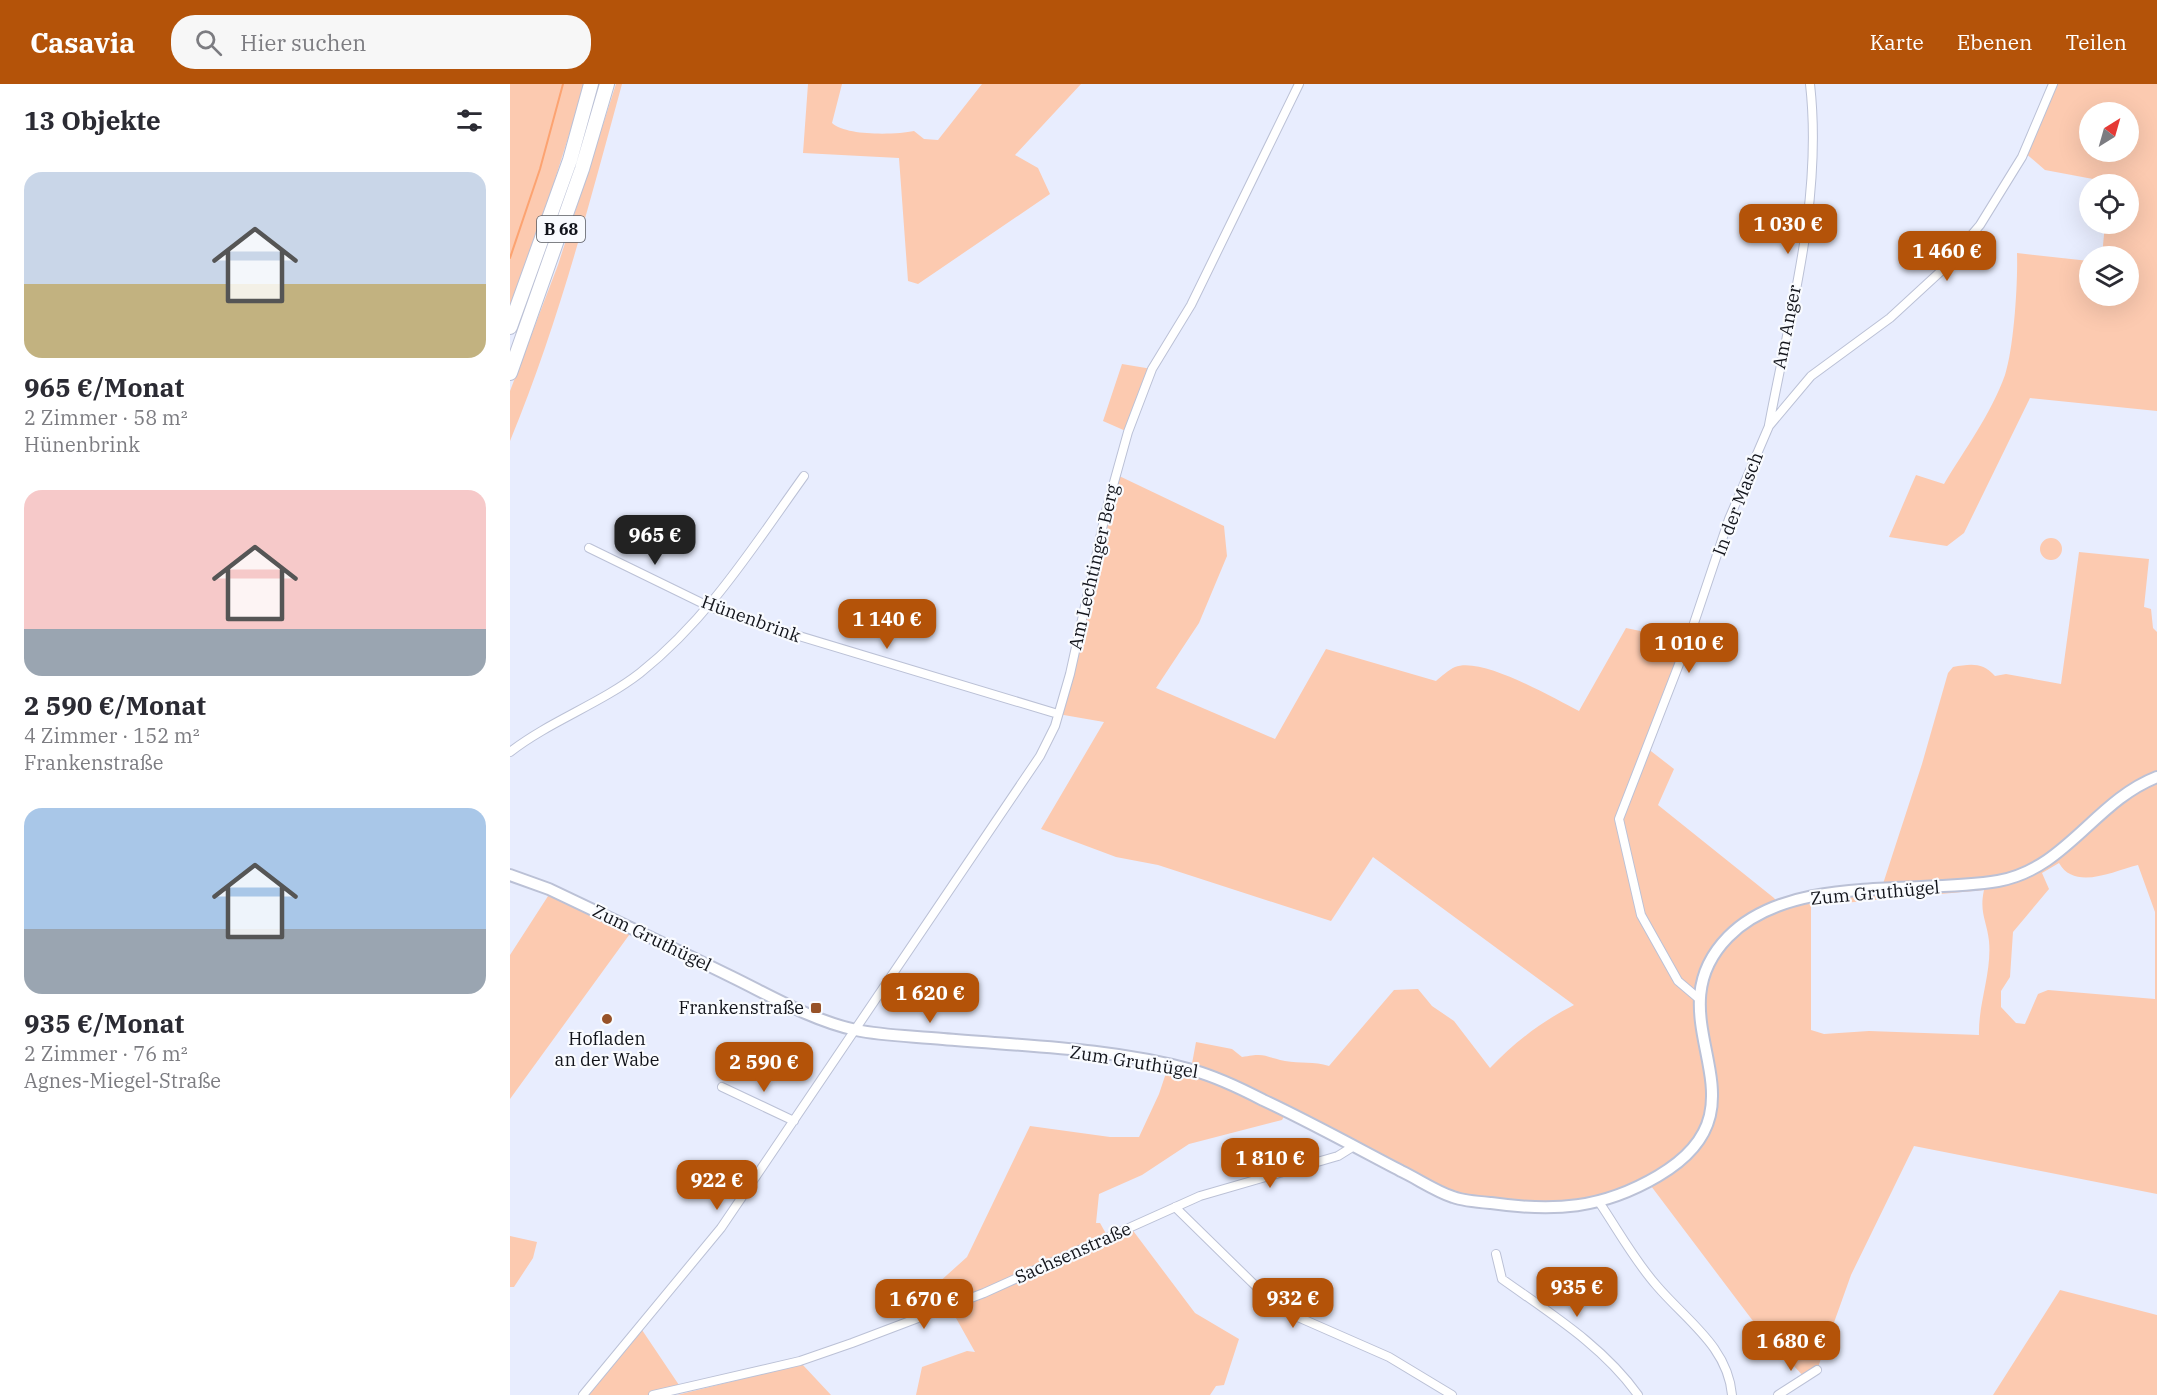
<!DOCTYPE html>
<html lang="de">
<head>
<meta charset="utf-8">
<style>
	:root { --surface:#fff; --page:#f7f7f7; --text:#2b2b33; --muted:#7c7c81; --accent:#b45309 }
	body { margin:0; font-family:"IBM Plex Serif",serif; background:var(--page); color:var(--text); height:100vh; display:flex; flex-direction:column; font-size:22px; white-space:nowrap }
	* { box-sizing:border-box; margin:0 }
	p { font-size:20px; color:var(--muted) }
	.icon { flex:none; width:33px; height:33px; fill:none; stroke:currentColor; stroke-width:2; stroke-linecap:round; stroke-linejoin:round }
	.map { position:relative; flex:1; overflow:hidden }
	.details { display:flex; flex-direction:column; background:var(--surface); width:510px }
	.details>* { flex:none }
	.needle { width:39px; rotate:37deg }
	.fabs { position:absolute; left:1569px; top:18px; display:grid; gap:12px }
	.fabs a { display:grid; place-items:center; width:60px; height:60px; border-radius:50%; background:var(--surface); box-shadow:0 6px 24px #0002; font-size:30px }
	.price { position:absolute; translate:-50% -51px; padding:0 14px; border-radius:12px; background:var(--accent); color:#fff; font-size:20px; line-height:39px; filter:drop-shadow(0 2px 3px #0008) }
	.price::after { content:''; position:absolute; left:50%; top:36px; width:18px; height:14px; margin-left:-9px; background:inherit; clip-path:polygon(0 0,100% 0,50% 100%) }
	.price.active { background:#222; color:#fff }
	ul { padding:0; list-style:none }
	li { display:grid; align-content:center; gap:12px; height:318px; padding:0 24px }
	li span { display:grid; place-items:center; height:186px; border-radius:18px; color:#555 }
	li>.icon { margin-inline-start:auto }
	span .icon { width:108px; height:108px; fill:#fffc; stroke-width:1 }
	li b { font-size:26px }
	h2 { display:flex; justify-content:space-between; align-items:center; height:72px; padding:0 24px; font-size:26px }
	header { display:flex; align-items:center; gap:36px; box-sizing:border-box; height:84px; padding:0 30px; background:var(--accent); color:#fff }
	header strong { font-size:28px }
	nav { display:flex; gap:33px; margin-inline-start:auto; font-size:21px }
	.search { width:420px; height:54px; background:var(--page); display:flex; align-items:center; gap:15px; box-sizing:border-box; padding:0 21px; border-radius:24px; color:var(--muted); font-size:22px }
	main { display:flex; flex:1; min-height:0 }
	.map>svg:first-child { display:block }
</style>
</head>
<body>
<header>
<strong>Casavia</strong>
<div class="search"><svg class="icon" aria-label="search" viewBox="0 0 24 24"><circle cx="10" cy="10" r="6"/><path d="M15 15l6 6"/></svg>Hier suchen</div>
<nav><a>Karte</a><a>Ebenen</a><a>Teilen</a></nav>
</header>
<main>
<section class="details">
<h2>13 Objekte<svg class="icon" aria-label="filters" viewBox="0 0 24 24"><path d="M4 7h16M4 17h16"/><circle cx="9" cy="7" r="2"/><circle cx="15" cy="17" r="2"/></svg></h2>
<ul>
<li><span style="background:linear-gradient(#c9d6e8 60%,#c2b280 0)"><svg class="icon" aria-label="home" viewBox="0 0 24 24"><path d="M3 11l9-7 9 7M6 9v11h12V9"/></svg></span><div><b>965 €/Monat</b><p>2 Zimmer · 58 m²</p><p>Hünenbrink</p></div></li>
<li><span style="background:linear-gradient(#f6c9c9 75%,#9aa5b1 0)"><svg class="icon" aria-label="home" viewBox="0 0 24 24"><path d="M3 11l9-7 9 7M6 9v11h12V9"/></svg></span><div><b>2 590 €/Monat</b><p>4 Zimmer · 152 m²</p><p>Frankenstraße</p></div></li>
<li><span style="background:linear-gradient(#a9c7e8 65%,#9aa5b1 0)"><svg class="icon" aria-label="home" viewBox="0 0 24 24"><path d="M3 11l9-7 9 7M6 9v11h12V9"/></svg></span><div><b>935 €/Monat</b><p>2 Zimmer · 76 m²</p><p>Agnes-Miegel-Straße</p></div></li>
</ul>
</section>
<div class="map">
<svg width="1647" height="1311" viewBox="0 0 1647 1311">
	<rect width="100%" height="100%" fill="#e8edfe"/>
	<!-- green -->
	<path fill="#fccab0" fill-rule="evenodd" d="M0,0H75L30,143L0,225Z
		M106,0H112C79,121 48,241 0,357V307L48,181Z
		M298,0H332L322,39C336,52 385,51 404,47L414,55L428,56L472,0H571L505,71L528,84L540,110L408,200L398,197L389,74L293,69Z
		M1543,0H1647V327L1520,314L1454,449L1437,462L1379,453L1406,391L1434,400C1455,365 1481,330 1495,291C1504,263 1508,199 1507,169L1579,177L1580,212H1618V172H1592L1595,140H1618V100H1599V98L1535,86L1514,68ZM1580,28H1618V68H1580Z
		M612,280L642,285L618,348L593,337Z
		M605,390L714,442L717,472L689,539L646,604L765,655L816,565L926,597C931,593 938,586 945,583C972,572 1043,614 1069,627L1116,544L1178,557L1137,664L1164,685L1148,721L1264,814L1269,821L1371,806L1412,680L1438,589L1443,583C1461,580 1472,578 1485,592L1496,590L1551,600L1569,468L1639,475L1634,523L1641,525L1643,544L1647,548V1110L1404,1062L1341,1191L1307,1286L1295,1294L1246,1241L1138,1098L1074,1122L945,1114L777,1027L772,1036L679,1060L632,1091L589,1110L586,1139H590L599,1155L621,1144L685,1229L729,1255L714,1301L706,1302L700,1311H406L412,1283L457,1267L465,1268L427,1200L457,1173L520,1042L600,1053H629L649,1010L659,980L681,985L686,958L722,965L732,973C758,968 753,973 775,977C790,980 804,977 819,982L884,906L908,905L922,922L944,937L980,984C1005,958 1032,937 1064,921L863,773L821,837L648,781L606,773L531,745L594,638L548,630ZM1549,779C1565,807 1603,787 1628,781L1645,828V915L1538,906L1528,910L1515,940L1506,939L1491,923V907L1500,893L1503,848L1539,805L1532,789ZM1474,806C1469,829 1477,837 1479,857C1482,889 1468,920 1469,951L1359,947L1314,950L1301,946V822Z
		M1530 465a11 11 0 1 1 22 0a11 11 0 1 1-22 0Z
		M40,809L122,847L0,1015V871Z
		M0,1152L27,1158L23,1174L4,1203H0Z
		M1550,1206L1647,1231V1311H1483Z
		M130,1243L171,1304L144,1311H70Z
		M292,1280L321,1311H167Z"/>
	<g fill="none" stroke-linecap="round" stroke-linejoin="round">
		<!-- stream -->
		<path stroke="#fca371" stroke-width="2" d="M0,174L30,85L53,0"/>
		<!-- street casing -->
		<g stroke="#bbc1d6" stroke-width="10">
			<path id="street" d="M1259,341C1280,229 1313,114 1300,0
				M79,464L200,523L236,536L548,630
				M0,668C40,637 90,620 130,589C199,534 243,463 294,392
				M1188,914L1168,897L1131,831L1109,735L1178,557L1219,435L1259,342L1301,292L1380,234L1430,188L1470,141L1512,73L1543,0
				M212,1003L284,1037
				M1089,1118C1108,1146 1124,1176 1147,1202C1176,1236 1218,1263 1222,1311
				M665,1123L761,1217L781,1230L879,1273L942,1311
				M986,1170L992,1195C1041,1230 1093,1262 1128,1311
				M73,1311L211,1144L530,672L545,642L560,590L596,427L618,348L642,285L681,221L789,0
				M143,1311L290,1277L342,1259L474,1209L690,1112L828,1072L844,1062
				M1268,1311L1307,1286"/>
		</g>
		<!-- secondary casing -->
		<g stroke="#bbc1d6" stroke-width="14">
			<path id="secondary" d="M0,791L39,805C100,834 161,863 222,893C261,912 303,937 346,946C374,952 404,952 433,955C515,962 602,964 682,986C707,993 730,1004 753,1016C800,1038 845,1063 891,1087C908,1095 925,1107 943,1113C954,1117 968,1118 981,1119C1044,1128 1092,1125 1148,1092C1269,1021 1137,936 1218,853C1280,789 1407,811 1488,797C1556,785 1585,717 1647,693"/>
		</g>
		<!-- highway casing -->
		<g stroke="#bbc1d6" stroke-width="16">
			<path id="highway" d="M0,243L60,76L81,0
				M0,289L72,85L97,0"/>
		</g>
		<!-- street -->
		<use href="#street" stroke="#fff" stroke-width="8"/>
		<!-- secondary -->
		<use href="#secondary" stroke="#fff" stroke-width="10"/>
		<!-- highway -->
		<use href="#highway" stroke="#fff" stroke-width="14"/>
	</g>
	<!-- markers -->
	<g fill="#975228" stroke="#f9fbff" stroke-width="2">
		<rect x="300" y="918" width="12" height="12" rx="3"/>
		<circle cx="97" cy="935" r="6"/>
	</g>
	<g text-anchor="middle" stroke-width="4.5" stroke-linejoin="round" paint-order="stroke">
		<!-- shield labels -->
		<rect fill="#f9fbff" stroke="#57595f" stroke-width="1.5" x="27" y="132" width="48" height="26" rx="4.5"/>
		<g font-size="16" font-weight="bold" fill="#12141b">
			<text x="51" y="151">B 68</text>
		</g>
		<!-- street labels -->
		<g font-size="18" fill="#12141b" stroke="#f9fbff">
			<text transform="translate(1277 243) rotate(-79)" y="6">Am Anger</text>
			<text transform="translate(1228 420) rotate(-69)" y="6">In der Masch</text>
			<text transform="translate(584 483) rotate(-77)" y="6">Am Lechtinger Berg</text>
			<text transform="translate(241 535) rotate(20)" y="6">Hünenbrink</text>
			<text transform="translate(1365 809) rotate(-5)" y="6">Zum Gruthügel</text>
			<text transform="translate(142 854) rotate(26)" y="6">Zum Gruthügel</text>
			<text transform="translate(624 978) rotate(9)" y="6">Zum Gruthügel</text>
			<text transform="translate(563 1169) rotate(-24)" y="6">Sachsenstraße</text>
		</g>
		<!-- poi labels -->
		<g font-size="18" fill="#12141b" stroke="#f9fbff" text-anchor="end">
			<text x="294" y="930">Frankenstraße</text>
			<text x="97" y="961" text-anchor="middle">Hofladen<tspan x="97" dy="21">an der Wabe</tspan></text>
		</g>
	</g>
</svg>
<div class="fabs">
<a><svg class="needle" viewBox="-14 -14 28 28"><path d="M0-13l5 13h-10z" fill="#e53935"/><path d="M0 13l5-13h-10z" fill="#7c7c81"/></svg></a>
<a><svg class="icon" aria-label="locate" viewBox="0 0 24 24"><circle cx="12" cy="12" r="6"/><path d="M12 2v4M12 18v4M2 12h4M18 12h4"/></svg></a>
<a><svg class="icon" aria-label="layers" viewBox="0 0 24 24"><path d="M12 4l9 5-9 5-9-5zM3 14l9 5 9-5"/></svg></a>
</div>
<b class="price" style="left:1278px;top:171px">1 030 €</b>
<b class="price" style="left:1437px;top:198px">1 460 €</b>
<b class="price active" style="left:145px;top:482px">965 €</b>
<b class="price" style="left:377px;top:566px">1 140 €</b>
<b class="price" style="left:1179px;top:590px">1 010 €</b>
<b class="price" style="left:420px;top:940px">1 620 €</b>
<b class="price" style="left:254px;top:1009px">2 590 €</b>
<b class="price" style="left:760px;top:1105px">1 810 €</b>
<b class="price" style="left:207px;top:1127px">922 €</b>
<b class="price" style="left:1067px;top:1234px">935 €</b>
<b class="price" style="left:783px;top:1245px">932 €</b>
<b class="price" style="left:414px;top:1246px">1 670 €</b>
<b class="price" style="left:1281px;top:1288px">1 680 €</b>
</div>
</main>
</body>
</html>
